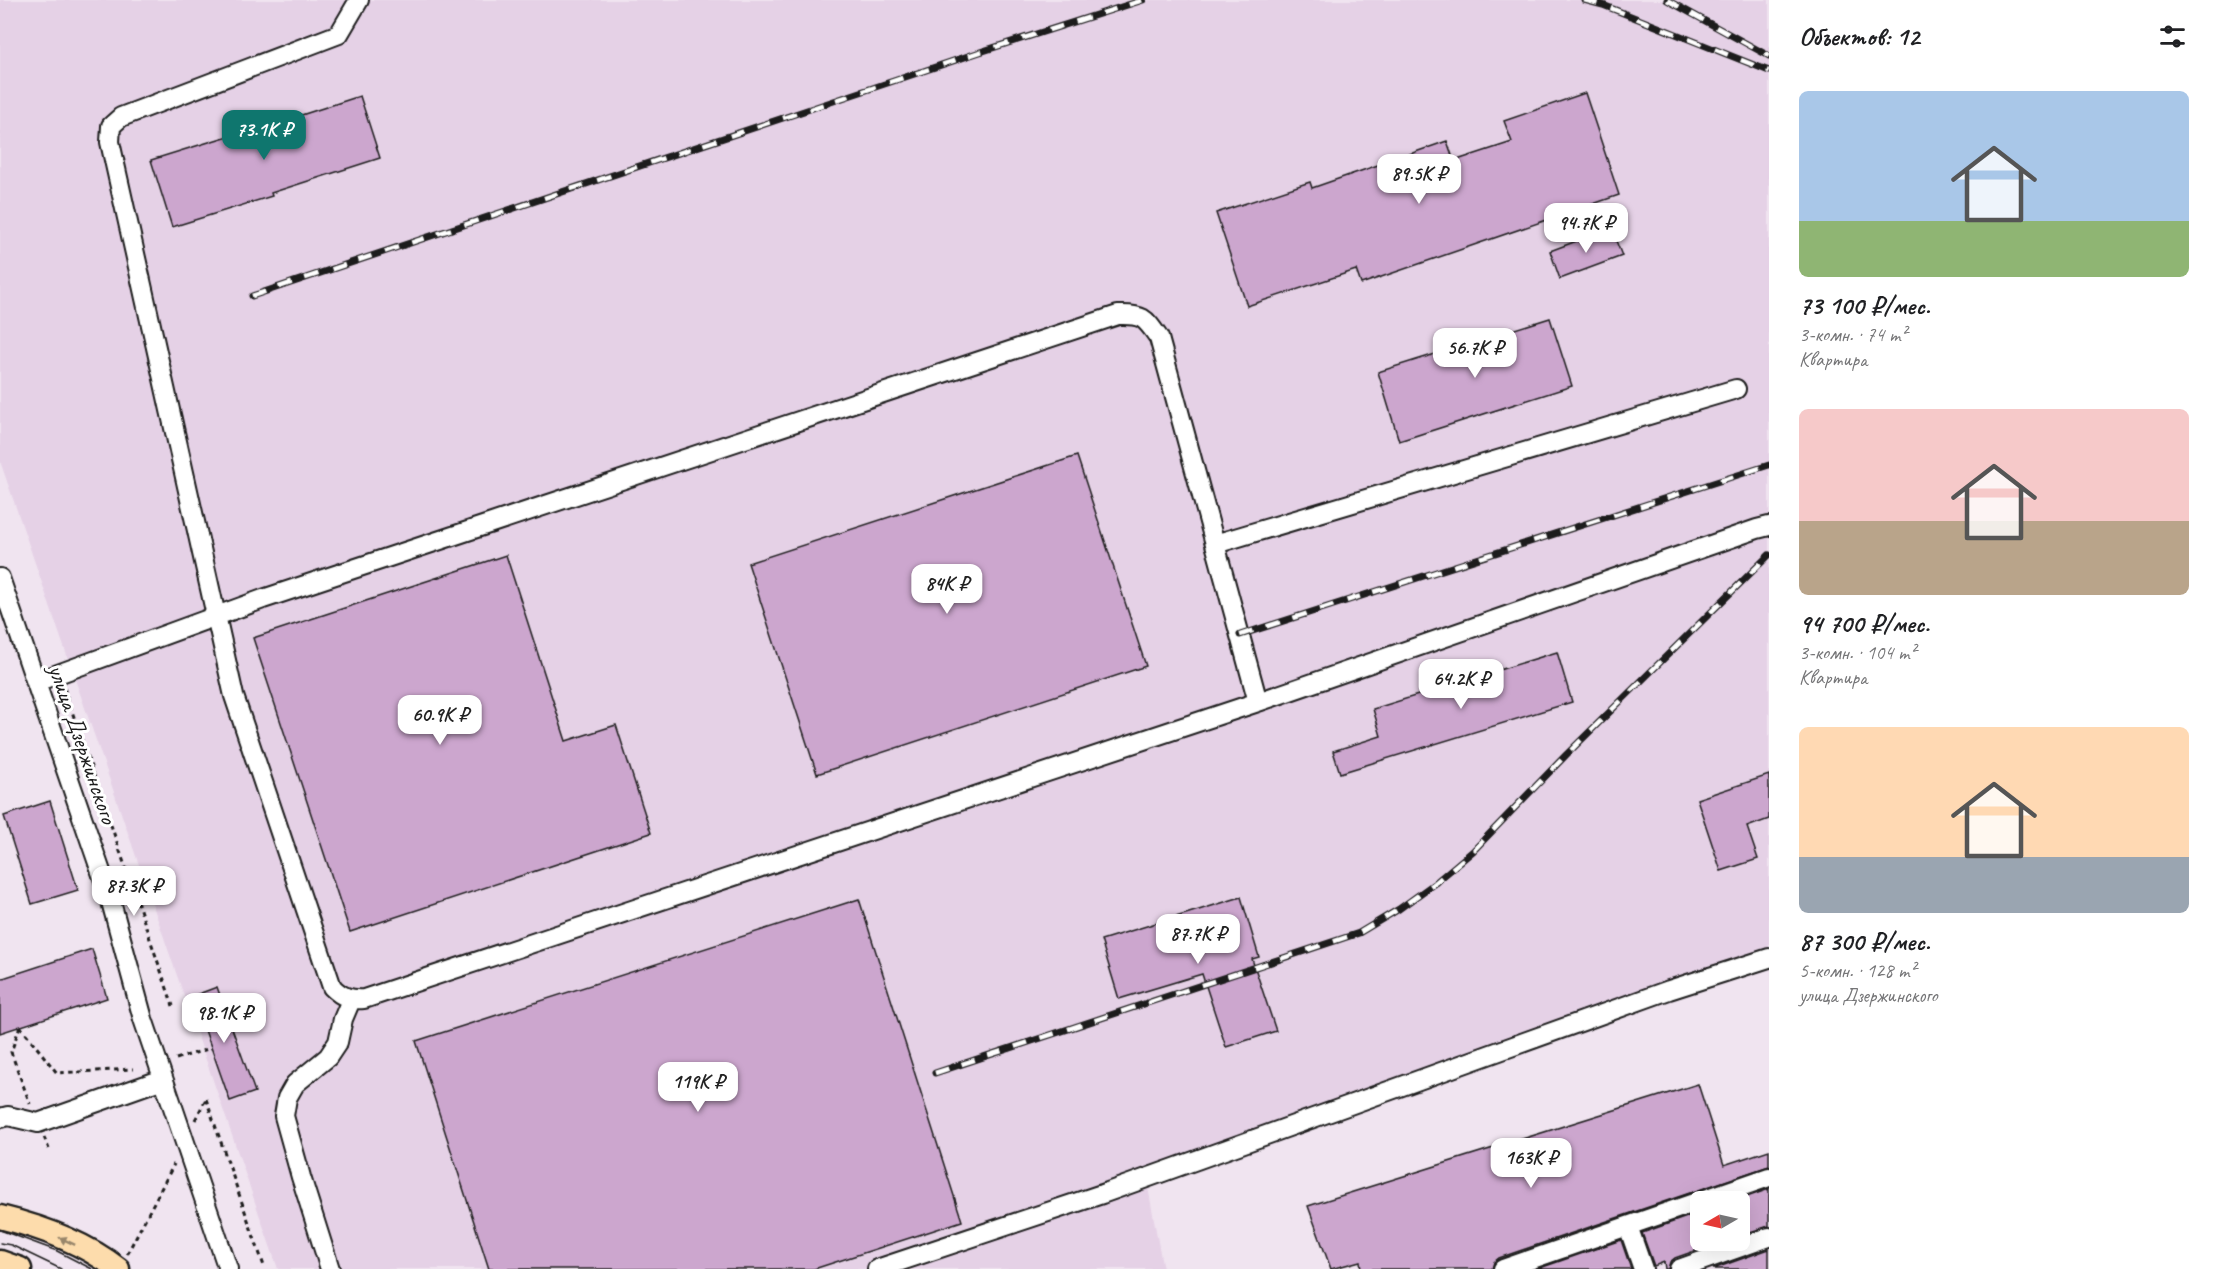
<!DOCTYPE html>
<html lang="ru">
<head>
<meta charset="utf-8">
<style>
	:root { --surface:#fff; --page:#f6f6f6; --text:#202124; --muted:#757577; --accent:#0f766e }
	body { margin:0; font-family:Caveat,sans-serif; background:var(--page); color:var(--text); height:100vh; display:flex; flex-direction:column; font-size:22px; white-space:nowrap }
	* { box-sizing:border-box; margin:0 }
	p { font-size:20px; color:var(--muted) }
	.icon { flex:none; width:33px; height:33px; fill:none; stroke:currentColor; stroke-width:2; stroke-linecap:round; stroke-linejoin:round }
	.map { position:relative; flex:1; overflow:hidden }
	.panel { display:flex; flex-direction:column; background:var(--surface); width:450px }
	.panel>* { flex:none }
	.needle { width:39px; rotate:261deg }
	.buttons { position:absolute; left:1690px; top:1191px; display:grid; gap:12px }
	.buttons a { display:grid; place-items:center; width:60px; height:60px; border-radius:9px; background:var(--surface); box-shadow:0 6px 24px #0002; font-size:30px }
	.price { position:absolute; translate:-50% -51px; padding:0 14px; border-radius:12px; background:#fff; color:#222; font-size:20px; line-height:39px; filter:drop-shadow(0 2px 3px #0008) }
	.price::after { content:''; position:absolute; left:50%; top:36px; width:18px; height:14px; margin-left:-9px; background:inherit; clip-path:polygon(0 0,100% 0,50% 100%) }
	.price.selected { background:var(--accent); color:#fff }
	ul { padding:0; list-style:none }
	li { display:grid; align-content:center; gap:12px; height:318px; padding:0 30px }
	li span { display:grid; place-items:center; height:186px; border-radius:9px; color:#555 }
	li>.icon { margin-inline-start:auto }
	span .icon { width:108px; height:108px; fill:#fffc; stroke-width:1 }
	li b { font-size:26px }
	h2 { display:flex; justify-content:space-between; align-items:center; height:72px; padding:0 30px; font-size:26px }
	main { display:flex; flex:1; min-height:0 }
	.map>svg:first-child { display:block }
</style>
</head>
<body>
<main>
<div class="map">
<svg width="1769" height="1269" viewBox="0 0 1769 1269">
	<rect width="100%" height="100%" fill="#f0e4f0"/>
	<filter id="ink" filterUnits="userSpaceOnUse"><feTurbulence type="fractalNoise" baseFrequency=".0167" numOctaves="2"/><feDisplacementMap in="SourceGraphic" scale="12" xChannelSelector="R" yChannelSelector="G"/><feConvolveMatrix kernelMatrix="1 2 1 2 8 2 1 2 1" color-interpolation-filters="sRGB"/></filter>
	<g filter="url(#ink)">
		<!-- built -->
		<path fill="#e5d1e6" d="M0,0H1769V967L1146,1176L1163,1269H278L0,461Z"/>
		<!-- building -->
		<path fill="#cca6ce" stroke="#1c1c1c" stroke-width="1.5" d="M1585,93L1619,195L1361,284L1356,270L1247,306L1216,213L1310,182L1312,188L1447,141L1454,161L1512,142L1504,121Z
			M360,96L380,158L271,193L272,196L172,227L151,160L251,129L252,131Z
			M1611,228L1622,256L1560,279L1550,251Z
			M1550,318L1572,386L1399,441L1378,372Z
			M1077,456L1146,666L817,774L748,563Z
			M506,555L566,741L616,725L651,833L350,932L253,638Z
			M1557,652L1572,702L1340,773L1333,751L1381,736L1373,709Z
			M1769,775V819L1747,827L1758,859L1721,871L1697,799Z
			M50,801L78,890L32,904L4,816Z
			M1241,897L1259,957L1252,959L1276,1031L1226,1047L1202,974L1119,999L1101,940Z
			M859,899L962,1221L814,1269H489L416,1041Z
			M92,949L107,998L0,1033V979Z
			M217,987L255,1092L230,1101L193,996Z
			M1698,1084L1724,1165L1769,1150V1166L1499,1258L1494,1262L1492,1269H1361L1360,1261L1331,1269L1308,1206Z
			M1769,1189V1226L1740,1235V1202H1733Z
			M1701,1212V1240H1726L1675,1258L1670,1262L1668,1269H1665L1664,1262L1654,1266L1642,1233Z
			M1621,1240L1631,1269H1537Z
			M1769,1249V1269H1713Z"/>
		<g fill="none" stroke-linecap="round" stroke-linejoin="round">
			<!-- minor casing -->
			<g stroke="#1c1c1c" stroke-width="22">
				<path id="minor" d="M359,0L339,34L121,117L111,126L110,142L234,696L332,987C342,997 350,1000 364,999L1258,702L1757,529L1769,526
					M1215,544L1736,389
					M0,578L110,898L143,1019L228,1269
					M36,682L263,599L1118,315C1143,314 1145,318 1159,338L1258,702
					M0,1118L8,1116L38,1123L163,1079
					M1628,1226L1643,1269
					M330,1269L301,1177L284,1116L287,1098L295,1084L328,1057L338,1042L343,1019L351,1000
					M877,1269L1102,1194L1669,990L1769,958
					M1503,1269L1769,1177
					M1679,1269L1769,1237"/>
			</g>
			<!-- major casing -->
			<g stroke="#1c1c1c" stroke-width="27">
				<path id="major" d="M0,1217C41,1227 85,1243 118,1269
					M0,1262L20,1269"/>
			</g>
			<!-- path -->
			<path stroke="#1c1c1c" stroke-width="3" stroke-dasharray="4.5 4.5" stroke-linecap="butt" d="M64,688L173,1006
				M20,1026L57,1073L133,1069
				M20,1026L11,1052L30,1104
				M176,1059L211,1048
				M206,1099L265,1269
				M195,1120L206,1099
				M44,1137L49,1149
				M127,1254L174,1164"/>
			<!-- minor -->
			<use href="#minor" stroke="#fff" stroke-width="18"/>
			<!-- major -->
			<use href="#major" stroke="#fddcac" stroke-width="22"/>
			<!-- tram -->
			<path stroke="#1c1c1c" stroke-width="1.5" d="M0,1230L57,1251L92,1269
				M0,1243L11,1245L61,1269"/>
			<!-- rail casing -->
			<g stroke="#1c1c1c" stroke-width="7">
				<path id="rail" d="M1584,0L1603,5L1769,71
					M1667,0L1769,56
					M252,296L980,52L1143,0
					M1240,635L1769,465
					M935,1073L1359,933L1399,909L1435,883L1473,851L1566,755L1769,555"/>
			</g>
			<!-- rail -->
			<use href="#rail" stroke="#fff" stroke-width="4.5" stroke-dasharray="14" stroke-linecap="butt"/>
		</g>
		<!-- one-way arrows -->
		<defs><path id="oneway-solid" d="M-6-.8H1V-3.2L6.5 0L1 3.2V.8H-6Z" transform="scale(1.5)"/></defs>
		<use fill="#98866b" href="#oneway-solid" transform="translate(67 1241) rotate(-155)"/>
	</g>
	<g text-anchor="middle" stroke-width="6" stroke-linejoin="round" paint-order="stroke">
		<!-- street labels -->
		<g font-size="24" fill="#1c1c1c" stroke="#fff">
			<text transform="translate(83 744) rotate(71)" y="8">улица Дзержинского</text>
		</g>
	</g>
</svg>
<div class="buttons">
<a><svg class="needle" viewBox="-14 -14 28 28"><path d="M0-13l5 13h-10z" fill="#e53935"/><path d="M0 13l5-13h-10z" fill="#757577"/></svg></a>
</div>
<b class="price selected" style="left:264px;top:161px">73.1K ₽</b>
<b class="price" style="left:1419px;top:205px">89.5K ₽</b>
<b class="price" style="left:1586px;top:254px">94.7K ₽</b>
<b class="price" style="left:1475px;top:379px">56.7K ₽</b>
<b class="price" style="left:947px;top:615px">84K ₽</b>
<b class="price" style="left:1461px;top:710px">64.2K ₽</b>
<b class="price" style="left:440px;top:746px">60.9K ₽</b>
<b class="price" style="left:134px;top:917px">87.3K ₽</b>
<b class="price" style="left:1198px;top:965px">87.7K ₽</b>
<b class="price" style="left:224px;top:1044px">98.1K ₽</b>
<b class="price" style="left:698px;top:1113px">119K ₽</b>
<b class="price" style="left:1531px;top:1189px">163K ₽</b>
</div>
<section class="panel">
<h2>Объектов: 12<svg class="icon" aria-label="filters" viewBox="0 0 24 24"><path d="M4 7h16M4 17h16"/><circle cx="9" cy="7" r="2"/><circle cx="15" cy="17" r="2"/></svg></h2>
<ul>
<li><span style="background:linear-gradient(#a9c7e8 70%,#8fb573 0)"><svg class="icon" aria-label="home" viewBox="0 0 24 24"><path d="M3 11l9-7 9 7M6 9v11h12V9"/></svg></span><div><b>73 100 ₽/мес.</b><p>3-комн. · 74 m²</p><p>Квартира</p></div></li>
<li><span style="background:linear-gradient(#f6c9c9 60%,#b9a48a 0)"><svg class="icon" aria-label="home" viewBox="0 0 24 24"><path d="M3 11l9-7 9 7M6 9v11h12V9"/></svg></span><div><b>94 700 ₽/мес.</b><p>3-комн. · 104 m²</p><p>Квартира</p></div></li>
<li><span style="background:linear-gradient(#ffd9b3 70%,#9aa5b1 0)"><svg class="icon" aria-label="home" viewBox="0 0 24 24"><path d="M3 11l9-7 9 7M6 9v11h12V9"/></svg></span><div><b>87 300 ₽/мес.</b><p>5-комн. · 128 m²</p><p>улица Дзержинского</p></div></li>
</ul>
</section>
</main>
</body>
</html>
